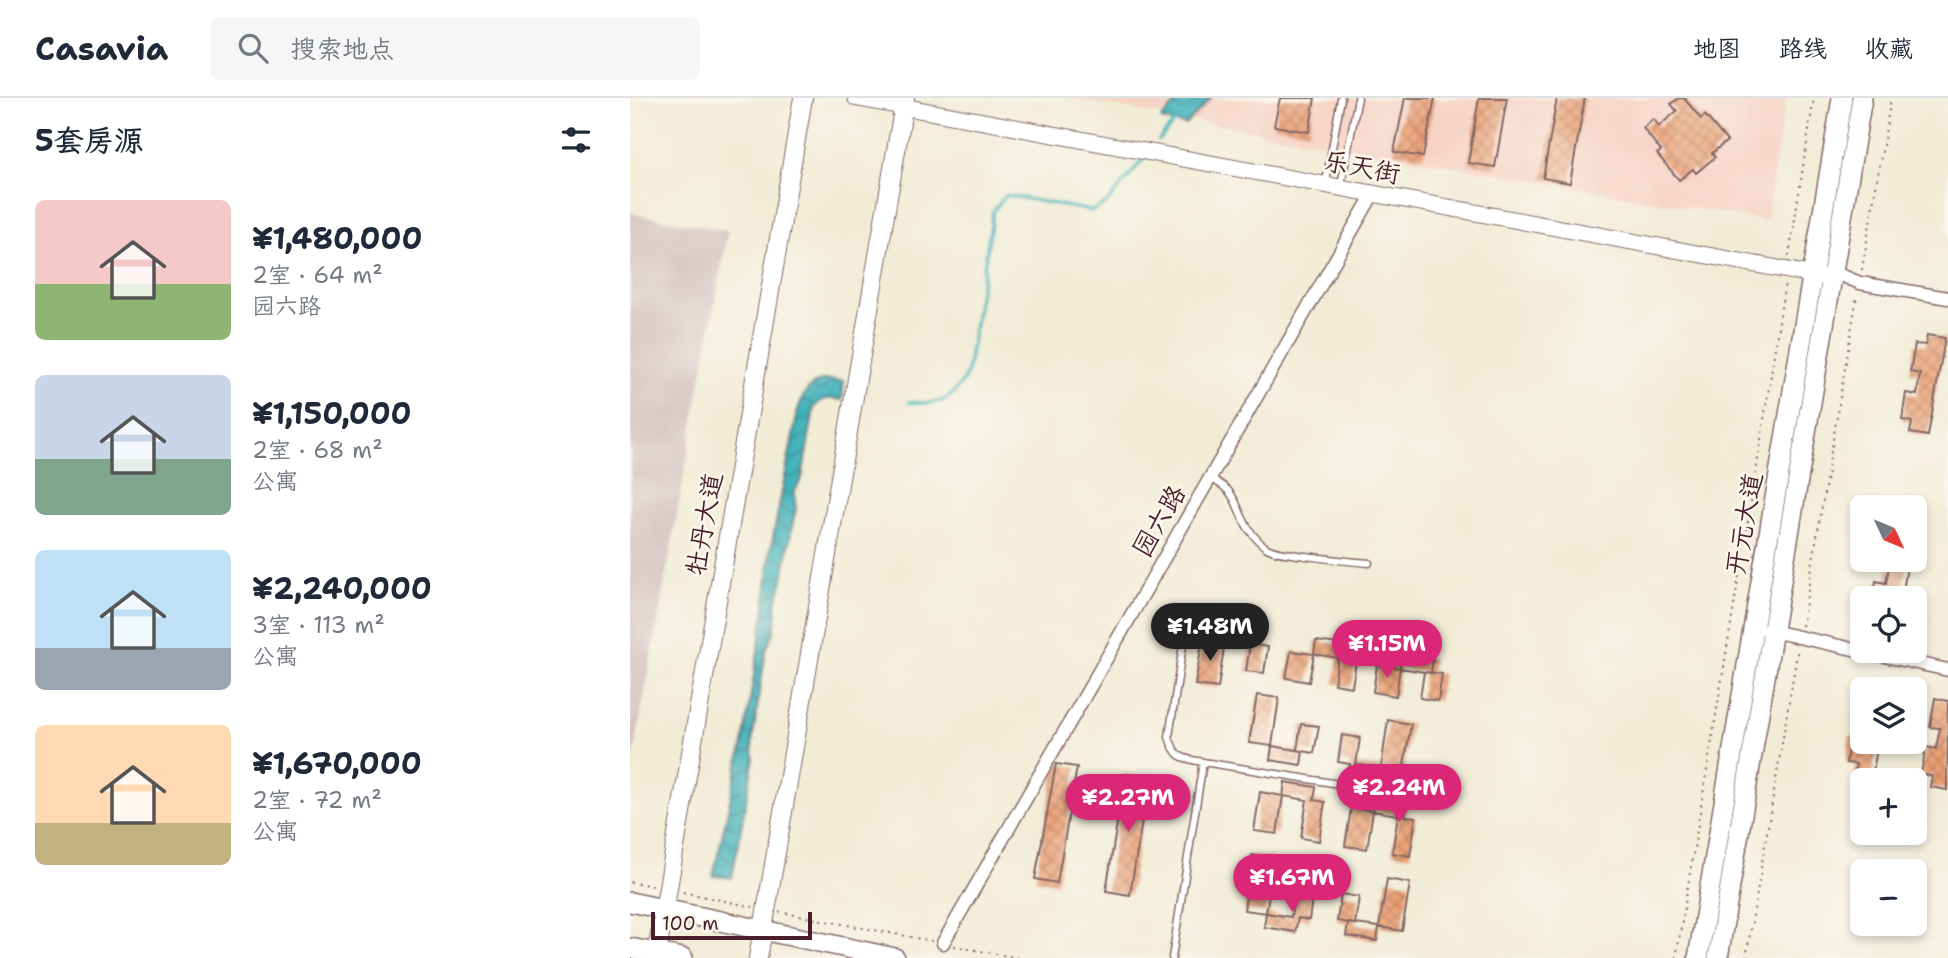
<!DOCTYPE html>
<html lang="zh">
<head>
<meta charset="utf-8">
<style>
	:root { --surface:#fff; --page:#f6f6f7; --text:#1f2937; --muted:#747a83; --line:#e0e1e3; --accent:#db2777 }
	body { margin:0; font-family:"Shantell Sans","LXGW WenKai TC",sans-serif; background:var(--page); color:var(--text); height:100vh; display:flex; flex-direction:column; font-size:26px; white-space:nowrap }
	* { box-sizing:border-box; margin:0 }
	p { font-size:23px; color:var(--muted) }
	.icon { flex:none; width:38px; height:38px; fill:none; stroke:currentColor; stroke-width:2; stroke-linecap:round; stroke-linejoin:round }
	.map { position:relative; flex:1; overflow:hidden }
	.details { display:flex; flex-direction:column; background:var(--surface); width:630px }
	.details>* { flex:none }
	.needle { width:46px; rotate:134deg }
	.buttons { position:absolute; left:1220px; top:397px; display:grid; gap:14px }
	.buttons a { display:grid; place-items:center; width:77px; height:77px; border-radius:10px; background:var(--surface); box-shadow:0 4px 10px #0003; font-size:35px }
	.scale { position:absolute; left:21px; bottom:18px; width:161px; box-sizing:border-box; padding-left:7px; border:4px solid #4a1f2b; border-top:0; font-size:19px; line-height:24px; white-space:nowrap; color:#4a1f2b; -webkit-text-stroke:5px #fbf7ec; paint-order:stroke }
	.price { position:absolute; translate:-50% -60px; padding:0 16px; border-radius:24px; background:var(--accent); color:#fff; font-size:23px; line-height:46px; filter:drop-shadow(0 2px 4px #0008) }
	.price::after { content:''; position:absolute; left:50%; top:42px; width:21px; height:16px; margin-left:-10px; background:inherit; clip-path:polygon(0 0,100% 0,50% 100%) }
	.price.on { background:#222; color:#fff }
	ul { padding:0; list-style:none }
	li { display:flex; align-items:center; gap:21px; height:175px; padding:0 35px }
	li span { display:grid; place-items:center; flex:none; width:196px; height:140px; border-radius:10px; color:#555 }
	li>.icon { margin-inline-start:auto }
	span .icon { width:84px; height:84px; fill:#fffc; stroke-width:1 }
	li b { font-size:30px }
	h2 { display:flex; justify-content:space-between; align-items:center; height:84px; padding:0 35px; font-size:30px }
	header { display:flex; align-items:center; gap:42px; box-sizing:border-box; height:98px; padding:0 35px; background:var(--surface); border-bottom:2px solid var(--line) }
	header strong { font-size:33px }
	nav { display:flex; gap:38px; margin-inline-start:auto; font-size:24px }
	.search { width:490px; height:63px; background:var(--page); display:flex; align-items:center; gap:18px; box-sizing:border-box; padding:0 24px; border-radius:10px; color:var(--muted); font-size:26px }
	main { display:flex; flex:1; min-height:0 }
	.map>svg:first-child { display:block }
</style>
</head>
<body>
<header>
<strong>Casavia</strong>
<div class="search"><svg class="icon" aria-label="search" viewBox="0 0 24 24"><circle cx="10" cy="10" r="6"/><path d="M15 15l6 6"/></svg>搜索地点</div>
<nav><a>地图</a><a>路线</a><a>收藏</a></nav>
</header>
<main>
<section class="details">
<h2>5套房源<svg class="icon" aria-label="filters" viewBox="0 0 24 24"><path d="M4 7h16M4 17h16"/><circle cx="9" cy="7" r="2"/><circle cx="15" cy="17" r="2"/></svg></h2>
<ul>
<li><span style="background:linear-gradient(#f6c9c9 60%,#8fb573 0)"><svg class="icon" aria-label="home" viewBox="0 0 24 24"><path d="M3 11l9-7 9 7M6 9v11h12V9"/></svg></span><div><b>¥1,480,000</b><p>2室 · 64 m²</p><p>园六路</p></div></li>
<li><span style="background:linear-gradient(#c9d6e8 60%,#7fa58c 0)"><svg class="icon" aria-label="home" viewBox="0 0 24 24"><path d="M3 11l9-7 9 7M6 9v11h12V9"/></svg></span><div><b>¥1,150,000</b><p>2室 · 68 m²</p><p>公寓</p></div></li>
<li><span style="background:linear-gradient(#bfe0f5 70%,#9aa5b1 0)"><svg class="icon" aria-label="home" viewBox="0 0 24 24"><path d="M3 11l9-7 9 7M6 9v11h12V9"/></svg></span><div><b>¥2,240,000</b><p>3室 · 113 m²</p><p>公寓</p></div></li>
<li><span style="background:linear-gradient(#ffd9b3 70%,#c2b280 0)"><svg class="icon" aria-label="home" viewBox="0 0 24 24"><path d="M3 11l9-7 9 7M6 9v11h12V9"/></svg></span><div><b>¥1,670,000</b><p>2室 · 72 m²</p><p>公寓</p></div></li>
</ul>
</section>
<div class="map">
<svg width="1318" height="860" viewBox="0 0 1318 860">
	<defs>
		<pattern id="water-waves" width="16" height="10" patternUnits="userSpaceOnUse" patternTransform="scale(1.75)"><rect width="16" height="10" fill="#41b1b9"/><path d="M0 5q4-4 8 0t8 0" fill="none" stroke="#388f97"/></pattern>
		<pattern id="building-cross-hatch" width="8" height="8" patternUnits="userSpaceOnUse" patternTransform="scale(1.75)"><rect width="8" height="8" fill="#eb9f73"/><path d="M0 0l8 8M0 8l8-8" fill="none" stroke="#c0815f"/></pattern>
	</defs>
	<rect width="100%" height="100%" fill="#fbf7ec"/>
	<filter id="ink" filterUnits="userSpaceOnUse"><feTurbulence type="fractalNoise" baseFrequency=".0143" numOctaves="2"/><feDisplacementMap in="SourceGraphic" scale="14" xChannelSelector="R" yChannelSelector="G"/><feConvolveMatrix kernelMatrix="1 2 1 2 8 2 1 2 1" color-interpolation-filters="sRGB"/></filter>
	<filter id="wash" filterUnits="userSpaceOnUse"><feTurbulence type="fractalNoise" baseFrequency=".00686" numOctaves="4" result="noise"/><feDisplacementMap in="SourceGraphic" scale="28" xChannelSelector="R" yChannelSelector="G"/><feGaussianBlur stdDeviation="1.57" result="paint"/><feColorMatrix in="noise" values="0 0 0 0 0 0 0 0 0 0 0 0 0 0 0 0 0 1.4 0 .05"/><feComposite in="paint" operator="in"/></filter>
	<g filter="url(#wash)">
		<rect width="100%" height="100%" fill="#f1ecd5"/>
		<!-- built -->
		<path fill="#f6d2c3" d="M437,0H1156L1136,123Z"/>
		<!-- industrial -->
		<path fill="#d1bfbd" d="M0,115L98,133L0,678Z"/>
		<!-- water -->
		<path fill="url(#water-waves)" stroke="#466872" stroke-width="2" d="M550,0H581L556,27L531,22Z
			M192,282L214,283L212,302C200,300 192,299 184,310L172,380L164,395L166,411L163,423L153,482L146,506L147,517L143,537L136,552L122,644L124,660L102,780L83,778L113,645L134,516L140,455L168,312C172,298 177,288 192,282Z"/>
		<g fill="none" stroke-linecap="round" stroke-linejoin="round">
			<!-- stream -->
			<path stroke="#41b1b9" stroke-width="3.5" d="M529,42L546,22
				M279,304C310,308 323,303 337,275L363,113L376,97L462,113L477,105L515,59"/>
		</g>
		<g id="blocks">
			<!-- building -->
			<path fill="url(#building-cross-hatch)" d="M650,0H685L679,34L644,28Z
				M775,0H805L793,59L764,54Z
				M849,0H877L865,69L838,65Z
				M927,0H955L940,85L913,80Z
				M1049,0H1054L1071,21L1075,17L1097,43L1082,55L1085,59L1066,75L1063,71L1049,82L1027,56L1031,53L1013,30L1023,21L1029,28L1047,13L1041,6Z
				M1297,237L1315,240L1298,338L1280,335L1282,324L1272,322L1276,295L1287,297L1290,276L1280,274L1285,246L1296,247Z
				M1260,462H1278L1272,500H1243L1246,483L1256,485Z
				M597,529L628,534L626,547L638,549L634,575L616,573L620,546L595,543Z
				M573,539L595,543L588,590L565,587Z
				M686,543L717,547L714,561L726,563L722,589L704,586L708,560L684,556Z
				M661,553L684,556L679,584L656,580Z
				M772,556L803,561L801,575L770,570Z
				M747,567L770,570L766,598L743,594Z
				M794,574L812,576L808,603L790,600Z
				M1242,580L1259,583L1257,592H1240Z
				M627,597L649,600L642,648L619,645Z
				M1305,600L1318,603L1317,692L1300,689L1302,678L1291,676L1296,649L1306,651L1310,630L1300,629Z
				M758,622L781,626L773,674L751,670Z
				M671,626L689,628L684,655L667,652Z
				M712,637L730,640L726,667L724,666L751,670L749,684L718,679L720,666L708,664Z
				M1220,638L1232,640V644H1248L1242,680L1224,677L1226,666L1216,665Z
				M642,648L673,653L671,667L640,662Z
				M426,666L447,669L427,785L405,781Z
				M495,676L519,680L500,797L476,793Z
				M655,684L686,689L684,702L695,704L689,743L671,740L677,702L653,698Z
				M630,694L653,698L647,736L624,733Z
				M746,699L777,704L775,718L786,719L780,758L762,755L768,717L743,713Z
				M721,710L743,713L737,751L715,748Z
				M622,757L645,760L636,815L614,812Z
				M757,781L780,785L772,833L749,829Z
				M665,793L683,795L679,822L668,820L665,834L634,829L636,815L661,819Z
				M711,796L729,799L725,826L707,823Z
				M718,825L749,829L747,843L716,838Z"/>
		</g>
	</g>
	<g filter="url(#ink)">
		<use href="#blocks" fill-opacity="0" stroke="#846766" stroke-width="2"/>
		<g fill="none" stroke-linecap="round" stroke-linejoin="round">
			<!-- service casing -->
			<g stroke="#846766" stroke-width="9">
				<path id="service" d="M696,84L711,0
					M711,87L728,0
					M580,380C609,395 603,405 618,430C623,437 629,445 637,450C646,455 658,455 668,457C692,460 715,463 739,465
					M556,526L539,639C546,661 552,660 573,664
					M542,860L573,664L789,699"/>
			</g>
			<!-- minor casing -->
			<g stroke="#846766" stroke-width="15">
				<path id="minor" d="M1203,174L1230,185L1318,200
					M1137,532L1318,572
					M313,845L743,96"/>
			</g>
			<!-- tertiary casing -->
			<g stroke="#846766" stroke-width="18">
				<path id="tertiary" d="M226,0L1194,179"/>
			</g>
			<!-- secondary casing -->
			<g stroke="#846766" stroke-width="20">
				<path id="secondary" d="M26,860L173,0
					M128,860L275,0"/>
			</g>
			<!-- primary casing -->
			<g stroke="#846766" stroke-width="22">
				<path id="primary" d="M0,804L265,860
					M0,850L53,860
					M1068,860L1212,0
					M1088,860L1232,0"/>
			</g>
			<!-- path -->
			<path stroke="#846766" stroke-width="2" stroke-dasharray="2 5" stroke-linecap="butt" d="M1159,158L1184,0
				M1232,172L1261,0
				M1172,528L1227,198
				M0,784L24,788
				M53,794L123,809
				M149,814L302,843
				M324,848L389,860
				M1046,860L1127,368L1155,184
				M1116,860L1168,550"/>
			<!-- service -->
			<use href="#service" stroke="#fff" stroke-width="6"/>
			<!-- minor -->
			<use href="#minor" stroke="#fff" stroke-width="12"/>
			<!-- tertiary -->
			<use href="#tertiary" stroke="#fff" stroke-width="16"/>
			<!-- secondary -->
			<use href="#secondary" stroke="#fff" stroke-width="18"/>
			<!-- primary -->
			<use href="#primary" stroke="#fff" stroke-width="19"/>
		</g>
	</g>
	<g text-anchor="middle" stroke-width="5" stroke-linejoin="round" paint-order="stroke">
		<!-- street labels -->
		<g font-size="26" fill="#4a1f2b" stroke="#fbf7ec">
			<text transform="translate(732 69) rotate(11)" y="9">乐天街</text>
			<text transform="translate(529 423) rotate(-60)" y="9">园六路</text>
			<text transform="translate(74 426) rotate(-80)" y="9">牡丹大道</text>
			<text transform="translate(1114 426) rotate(-80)" y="9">开元大道</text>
		</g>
	</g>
</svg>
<div class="buttons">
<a><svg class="needle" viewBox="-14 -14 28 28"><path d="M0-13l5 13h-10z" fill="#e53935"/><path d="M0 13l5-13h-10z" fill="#747a83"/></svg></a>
<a><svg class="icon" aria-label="locate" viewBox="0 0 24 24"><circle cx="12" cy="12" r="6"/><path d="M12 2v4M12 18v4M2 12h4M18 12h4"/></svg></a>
<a><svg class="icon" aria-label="layers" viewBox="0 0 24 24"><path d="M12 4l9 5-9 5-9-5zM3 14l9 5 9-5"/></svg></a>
<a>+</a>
<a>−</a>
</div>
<div class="scale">100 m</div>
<b class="price on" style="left:580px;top:565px">¥1.48M</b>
<b class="price" style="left:757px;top:582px">¥1.15M</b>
<b class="price" style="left:769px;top:726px">¥2.24M</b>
<b class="price" style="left:498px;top:736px">¥2.27M</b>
<b class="price" style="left:662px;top:816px">¥1.67M</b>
</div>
</main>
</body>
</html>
